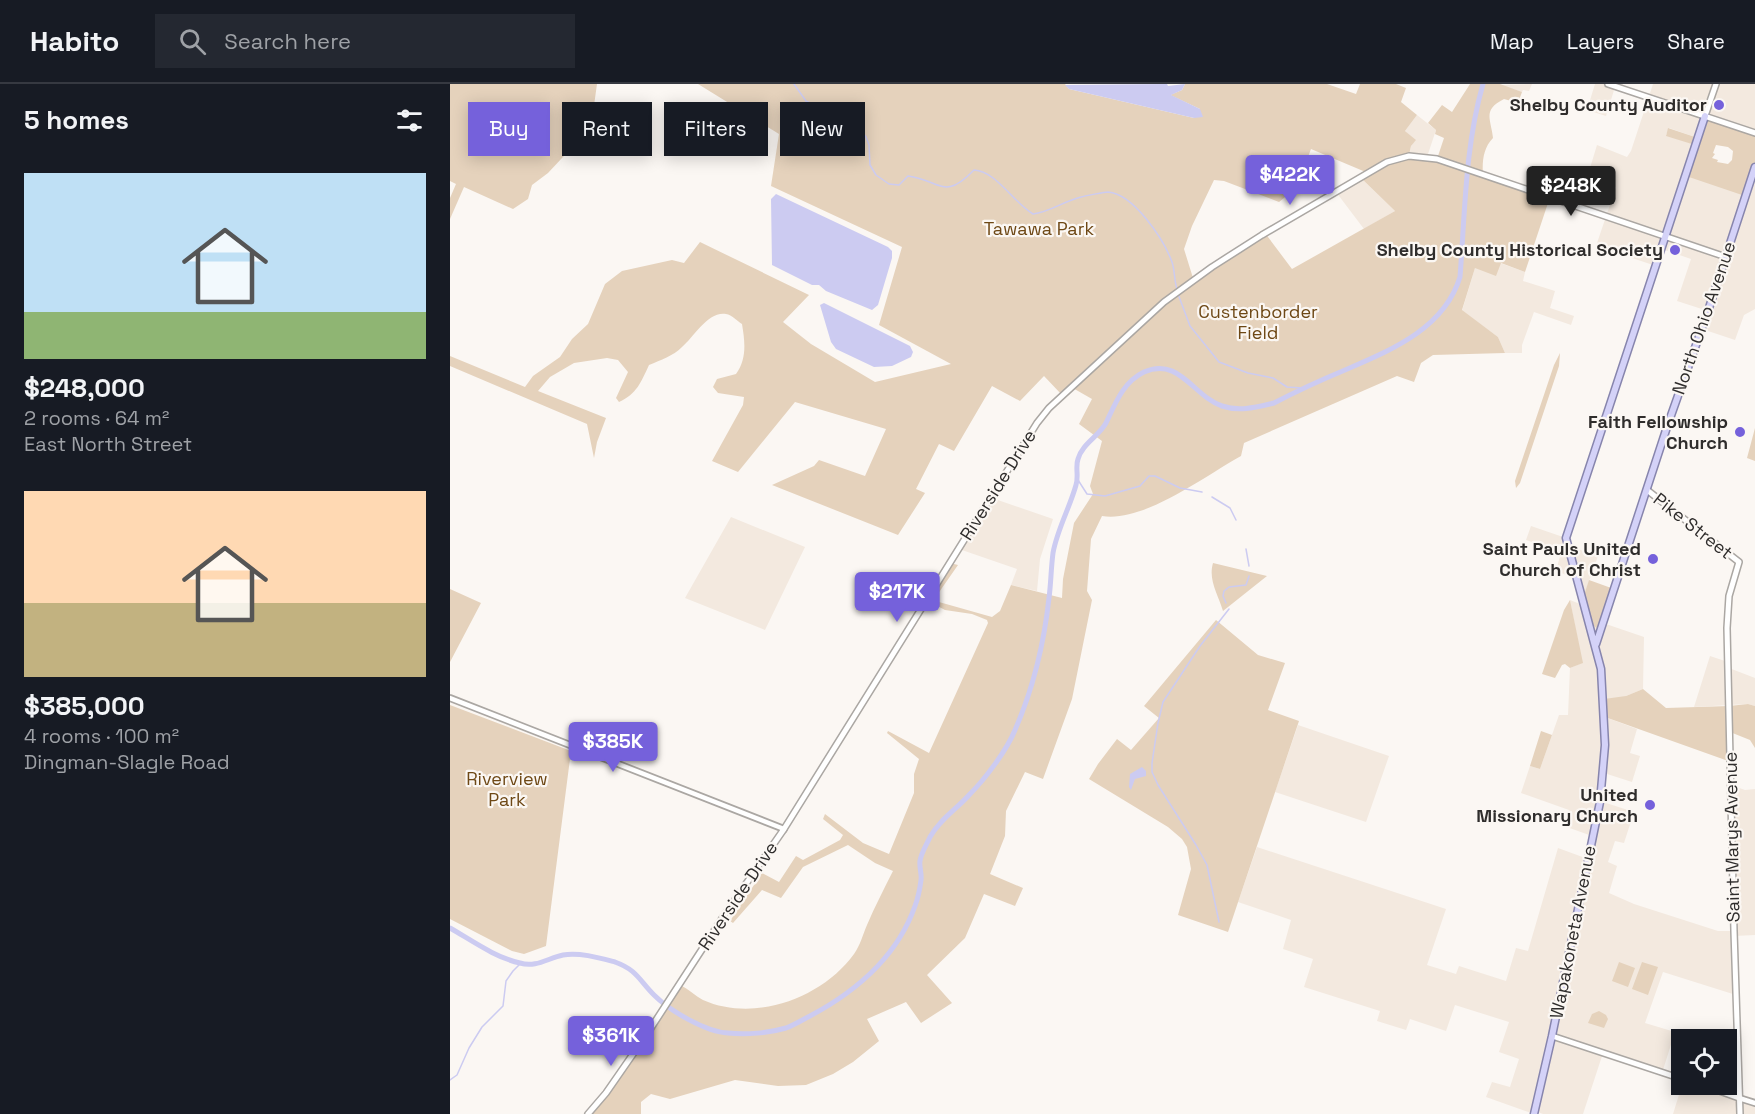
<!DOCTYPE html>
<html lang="en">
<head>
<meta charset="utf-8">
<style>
	:root { --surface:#171b24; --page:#242831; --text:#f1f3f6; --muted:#9ea1a6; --line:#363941; --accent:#7561db }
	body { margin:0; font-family:"Space Grotesk",sans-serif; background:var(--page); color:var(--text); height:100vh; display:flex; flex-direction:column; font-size:22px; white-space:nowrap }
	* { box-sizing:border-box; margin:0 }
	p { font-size:20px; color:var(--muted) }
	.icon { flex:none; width:33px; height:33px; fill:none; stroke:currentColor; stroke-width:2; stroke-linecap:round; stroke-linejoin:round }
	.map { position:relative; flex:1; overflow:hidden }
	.drawer { display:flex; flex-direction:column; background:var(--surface); width:450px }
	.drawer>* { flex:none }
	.top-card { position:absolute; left:18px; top:18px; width:570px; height:54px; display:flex; gap:12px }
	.tools { position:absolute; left:1221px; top:945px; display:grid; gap:12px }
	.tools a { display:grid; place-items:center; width:66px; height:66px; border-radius:0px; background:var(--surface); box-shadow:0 3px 15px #0003; font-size:30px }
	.price { position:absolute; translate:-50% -51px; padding:0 14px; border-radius:6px; background:var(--accent); color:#fff; font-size:20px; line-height:39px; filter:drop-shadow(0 2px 3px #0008) }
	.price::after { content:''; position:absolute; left:50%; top:36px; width:18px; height:14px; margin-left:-9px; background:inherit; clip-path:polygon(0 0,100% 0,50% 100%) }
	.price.active { background:#222; color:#fff }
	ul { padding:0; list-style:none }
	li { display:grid; align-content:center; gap:12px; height:318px; padding:0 24px }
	li span { display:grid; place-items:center; height:186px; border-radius:0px; color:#555 }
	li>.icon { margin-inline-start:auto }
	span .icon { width:108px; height:108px; fill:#fffc; stroke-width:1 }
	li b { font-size:26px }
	h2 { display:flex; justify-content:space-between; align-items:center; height:72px; padding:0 24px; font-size:26px }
	.tag { padding:0 21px; border-radius:0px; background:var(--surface); box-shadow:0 3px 15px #0003; font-size:21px; line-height:54px }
	.tag.active { background:var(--accent); color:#fff }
	header { display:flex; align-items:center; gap:36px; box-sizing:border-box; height:84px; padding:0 30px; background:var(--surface); border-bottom:2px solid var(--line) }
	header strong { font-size:28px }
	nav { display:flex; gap:33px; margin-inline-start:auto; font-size:21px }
	.search { width:420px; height:54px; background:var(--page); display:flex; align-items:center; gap:15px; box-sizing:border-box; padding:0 21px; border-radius:0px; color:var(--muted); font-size:22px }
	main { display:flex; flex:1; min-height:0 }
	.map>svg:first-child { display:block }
</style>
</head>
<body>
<header>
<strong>Habito</strong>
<div class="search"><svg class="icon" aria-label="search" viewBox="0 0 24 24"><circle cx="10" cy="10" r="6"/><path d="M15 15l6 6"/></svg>Search here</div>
<nav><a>Map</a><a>Layers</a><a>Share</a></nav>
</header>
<main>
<section class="drawer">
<h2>5 homes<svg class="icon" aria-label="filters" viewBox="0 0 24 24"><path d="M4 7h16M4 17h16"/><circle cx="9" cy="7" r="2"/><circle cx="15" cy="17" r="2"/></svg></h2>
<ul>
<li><span style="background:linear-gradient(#bfe0f5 75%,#8fb573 0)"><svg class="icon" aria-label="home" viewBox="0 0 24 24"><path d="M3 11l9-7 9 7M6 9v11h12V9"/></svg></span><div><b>$248,000</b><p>2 rooms · 64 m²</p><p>East North Street</p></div></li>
<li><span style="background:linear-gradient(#ffd9b3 60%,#c2b280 0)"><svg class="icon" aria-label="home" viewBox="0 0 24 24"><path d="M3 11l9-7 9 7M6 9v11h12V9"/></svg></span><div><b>$385,000</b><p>4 rooms · 100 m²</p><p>Dingman-Slagle Road</p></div></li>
</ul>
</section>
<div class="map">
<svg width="1305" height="1030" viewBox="0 0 1305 1030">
	<rect width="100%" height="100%" fill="#fbf7f3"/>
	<!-- built -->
	<path fill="#f3e9df" d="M1082,0L1079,7L1073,6L1072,8L1050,1Z
		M1145,0H1173L1171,4L1165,3L1156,32L1137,26Z
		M1203,0H1305V49L1248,54L1219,44L1216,51L1246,61L1236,91L1305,83V225L1294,231L1285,256L1252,245L1258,227L1227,217L1241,175L1212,165L1206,182L1146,162L1166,103L1137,94L1147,61L1177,73L1181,67Z
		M967,31L986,46L977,73L959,72L961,62L965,56L955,47Z
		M911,94L945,127L914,145L886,108Z
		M1050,179L1075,188L1073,197L1105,207L1100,224L1124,232L1121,241L1084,228L1072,261V269H1055L1048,253L1012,227L1025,184Z
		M542,414L603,435L590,475L587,507L561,501L567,485L509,465Z
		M281,433L355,463L315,546L235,514Z
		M1081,442L1116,454L1119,462L1148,472L1133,514L1127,495L1106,487L1111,468L1076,456Z
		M1120,516L1135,522L1153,539L1194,553L1193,605L1176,612L1155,633L1187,645L1180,669L1190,672L1182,698L1154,689L1150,717L1184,728L1174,759L1165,757L1158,778L1167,782L1159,809L1184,820L1268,847H1284L1281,701L1295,706L1305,705V851L1284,852L1286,911L1213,888L1195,939L1225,948L1212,989L1153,969L1133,1030H1093L1085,1027L1084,1030L1036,1013L1042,998L1060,1003L1069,975L1049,968L1059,938L1005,921L996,947L960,935L956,946L927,937L930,927L854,903L863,875L833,865L841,836L788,818L807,763L996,825L977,881L1006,890L1009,882L1056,897L1066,864L1078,867L1108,764L1138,775L1142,752L1114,742L1119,726L1071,709L1080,682L1090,685L1109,631H1118L1120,584L1132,579Z
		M1260,572L1278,578L1279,584L1305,594V622L1298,620L1244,623Z
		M848,641L939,672L916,738L825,708Z
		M1277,972L1288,975L1289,1014L1305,1019V1030H1223L1232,1001L1276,1000Z"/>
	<!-- green -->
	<path fill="#e5d2bc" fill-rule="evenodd" d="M0,0H147L141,43L98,89L82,101L78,115L63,125L14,103L0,135V114L6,100L0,97Z
		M248,0H615L619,5L744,34L750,25L720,11L732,6L735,0H877L906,10L910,0H946L956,4L951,18L967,31L955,47L966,56L961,62L959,71L987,75L994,54L985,50L986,46L978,39L992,21L1002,28L1020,0H1050L1072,8L1068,19L1054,15C1032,26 1041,35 1043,54C1033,64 1032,78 1033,92L1100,113L1075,188L1051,179L1046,192L1025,184L1012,226L1048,253L1055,269L983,271L971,279L964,298L947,292L794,359L791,372C755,392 693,439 652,432L641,455L637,507L642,516L622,615L593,695L575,688L556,727L555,752L540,790L573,804L565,822L534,810L515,854L477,891L502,919L471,939L456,918L417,935L429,957L403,978L383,990L356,1001L328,1002L285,996L220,1015L201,1010L191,1018V1030H138L156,1009L230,901C239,905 245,912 253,916C305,939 372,914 404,870C410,862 413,850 417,841C425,822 434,805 443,787L425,779L398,761L353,783L331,814L312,806L283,839L280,837L312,789L329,798L346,772L353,776L390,756L393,751L373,735L375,730L413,759L439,770L464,709V690L469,675L437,649L438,647L479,669L538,539L537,536L522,530L495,526L476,516L500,479L508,481L485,514L489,518L542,533L550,527L561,501L612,514L613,495L624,439L643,410L640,402L652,357L629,340L642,315L621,303L612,311L594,292L570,317L542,302L504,367L489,360L466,405L475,409L448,451L322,401L364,382L369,376L415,392L436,345L345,318L288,388L262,377L293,321L294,313L268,309L263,303L267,295L286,290C297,275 295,258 292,240C287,237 282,231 276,230C258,227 244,253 232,263C223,272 211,276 199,281C191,298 187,310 169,318L166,314L178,288L168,276L157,274L124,279L100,293L88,307L156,334L147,358L144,374L137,340L0,282V272L75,303L83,292L110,273L122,255L138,240L155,200L172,187L222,176L234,179L250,158L359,211L333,238L361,260L425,298L501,280L429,241L452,163L321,102L329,50ZM861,65L918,89L911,94L945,127L842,185L815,149L743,194L734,165L742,142L764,96L774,97L829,118L846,104Z
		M1255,32L1305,49V83L1295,112L1236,92L1245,61L1216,52L1218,44L1248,54ZM1266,61L1278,63L1283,67L1282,76L1278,80L1267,78L1268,76L1262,74L1265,70L1263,69Z
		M1110,269L1109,282L1070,399L1066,404L1065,397L1104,281Z
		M1305,344V377L1297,374Z
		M763,479L817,492L773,527C768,510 758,496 763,479Z
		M1139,496L1164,505L1149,543L1147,544L1141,540L1133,514Z
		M0,505L31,519L0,578Z
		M1120,516L1133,579L1120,584L1115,580L1112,581L1105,594L1092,590L1114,526Z
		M766,536L808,571L835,579L818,626L849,637L778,848L728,831L741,785L737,763L732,755L718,743L639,695L648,680L667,655L681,666L709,634L694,622Z
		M1193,605L1216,624L1279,622L1298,620L1305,622V664L1300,656L1280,648L1281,678L1155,633L1154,615L1176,612Z
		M0,621L121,667L96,862L74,870L62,867L0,835Z
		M1091,647L1102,651L1090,685L1080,682Z
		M1169,878L1185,884L1178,903L1162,897Z
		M1192,878L1208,883L1198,911L1182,905Z
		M1149,927L1156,931L1158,935L1154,944L1138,939L1142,930Z"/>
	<!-- water -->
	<path fill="#cccbf1" d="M717,0L718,2L735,0L732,6L721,11L750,25L753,33L744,34L619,5L615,1Z
		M817,77L828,80L826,89L822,88L818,102L810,99Z
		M326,110L438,163L442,167V174L428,221L422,226L376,207L369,201H362L322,181L321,115Z
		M374,219L460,262L463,268L461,273L442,282L424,283L386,265L381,258L370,221Z
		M692,683L696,687V692L685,695L681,706L679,703L680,690Z"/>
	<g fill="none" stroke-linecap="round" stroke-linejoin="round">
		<!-- stream -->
		<path stroke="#cccbf1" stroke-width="1.5" d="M344,0L356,17L371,25L402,35L416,53L419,61L420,81L426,91L439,100L449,101L458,92C492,97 494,117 524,86C546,87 563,118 583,130C600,128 614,117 631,113C634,112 655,108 658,108C684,110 714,156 722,178C725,187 724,196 727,205
			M728,210L740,242L769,278L798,289L823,294L837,303L853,304
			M628,396L637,410L655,412L690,402L699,392H705L730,404L752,408
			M762,413L780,424L786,436
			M796,465L799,482
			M776,519L773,512L774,507L779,503L796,501L799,492
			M769,838L757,781L746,761L708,701L702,688V679L708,639L713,618L750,562L779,525
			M0,996L7,991L19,964L32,943L53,922L56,897L63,887L70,880"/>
		<!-- river -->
		<path stroke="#cccbf1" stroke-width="5" d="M0,844C21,856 46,874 70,879C86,884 98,874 113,871C129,868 150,874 165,878C187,886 189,896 204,911C220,927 256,948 278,949C296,951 319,949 336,944C344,941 352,936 360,932C407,907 447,873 465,822C468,814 470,804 471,796C472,790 469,783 470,777C471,769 477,760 480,753C490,735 507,725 520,710C535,695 557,666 565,646C583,605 594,559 599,514C601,499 601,484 603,469C607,446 620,423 626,401C629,392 625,383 628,375C632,360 649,352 656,339C665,320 673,298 694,288C729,272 744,313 772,322C790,328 807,323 824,319C847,307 871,296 895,286C941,266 994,245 1010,193C1015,129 1015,62 1033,0"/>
		<!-- tertiary casing -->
		<g stroke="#aba7a3" stroke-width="8">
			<path id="tertiary" d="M0,614L334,745
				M1289,1014L1305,1019"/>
		</g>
		<!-- secondary casing -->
		<g stroke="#aba7a3" stroke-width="8">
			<path id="secondary" d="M1158,0L1305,49
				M1255,32L1266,0
				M1197,406L1289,478L1279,512L1277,544L1284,847L1290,1030
				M1102,952L1232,995
				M1250,1000L1289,1014
				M138,1030L156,1009L199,947L273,833L334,745L587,339L599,324L714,218L762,183L812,151L937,78L959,72L987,75L1276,173"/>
		</g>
		<!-- primary casing -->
		<g stroke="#8785ad" stroke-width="9">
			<path id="primary" d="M1146,560L1218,340L1258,227L1305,83
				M1084,1030L1102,952L1150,718L1155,661L1151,585L1116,454L1255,32"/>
		</g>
		<!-- tertiary -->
		<use href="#tertiary" stroke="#fff" stroke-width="4.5"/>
		<!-- secondary -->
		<use href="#secondary" stroke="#fff" stroke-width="5"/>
		<!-- primary -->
		<use href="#primary" stroke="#d4d2f8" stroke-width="6"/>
	</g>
	<!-- markers -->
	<g fill="#7561db" stroke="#fbf7f3" stroke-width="2">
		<circle cx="1269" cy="21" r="6"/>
		<circle cx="1225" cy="166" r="6"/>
		<circle cx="1290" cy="348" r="6"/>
		<circle cx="1203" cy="475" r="6"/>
		<circle cx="1200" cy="721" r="6"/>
	</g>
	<g text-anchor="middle" stroke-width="4.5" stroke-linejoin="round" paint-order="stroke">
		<!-- poi labels -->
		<g font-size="18" font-weight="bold" fill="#2f2d2c" stroke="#fbf7f3" text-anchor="end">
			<text x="1257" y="27">Shelby County Auditor</text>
			<text x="1213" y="172">Shelby County Historical Society</text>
			<text x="1278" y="344">Faith Fellowship<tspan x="1278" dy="21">Church</tspan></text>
			<text x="1191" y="471">Saint Pauls United<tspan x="1191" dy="21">Church of Christ</tspan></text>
			<text x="1188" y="717">United<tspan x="1188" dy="21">Missionary Church</tspan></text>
		</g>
		<!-- park labels -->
		<g font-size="18" fill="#6e4815" stroke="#fbf7f3">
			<text x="589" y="151">Tawawa Park</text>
			<text x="808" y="234">Custenborder<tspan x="808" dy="21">Field</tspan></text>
			<text x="57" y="701">Riverview<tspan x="57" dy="21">Park</tspan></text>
		</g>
		<!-- street labels -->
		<g font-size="18" fill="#2f2d2c" stroke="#fbf7f3">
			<text transform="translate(1254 234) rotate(-71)" y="6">North Ohio Avenue</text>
			<text transform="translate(548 401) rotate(-58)" y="6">Riverside Drive</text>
			<text transform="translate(1243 442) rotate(38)" y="6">Pike Street</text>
			<text transform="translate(1282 753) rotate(-91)" y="6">Saint Marys Avenue</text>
			<text transform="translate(288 812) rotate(-56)" y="6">Riverside Drive</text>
			<text transform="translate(1123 848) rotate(-79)" y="6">Wapakoneta Avenue</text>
		</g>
	</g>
</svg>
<div class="tools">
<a><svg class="icon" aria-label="locate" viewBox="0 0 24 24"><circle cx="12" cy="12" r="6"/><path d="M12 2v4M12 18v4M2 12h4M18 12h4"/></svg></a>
</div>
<b class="price" style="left:840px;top:122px">$422K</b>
<b class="price active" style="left:1121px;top:133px">$248K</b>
<b class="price" style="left:447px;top:539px">$217K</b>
<b class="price" style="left:163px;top:689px">$385K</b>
<b class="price" style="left:161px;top:983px">$361K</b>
<div class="top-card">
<a class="tag active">Buy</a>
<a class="tag">Rent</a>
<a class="tag">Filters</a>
<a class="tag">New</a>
</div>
</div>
</main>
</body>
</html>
